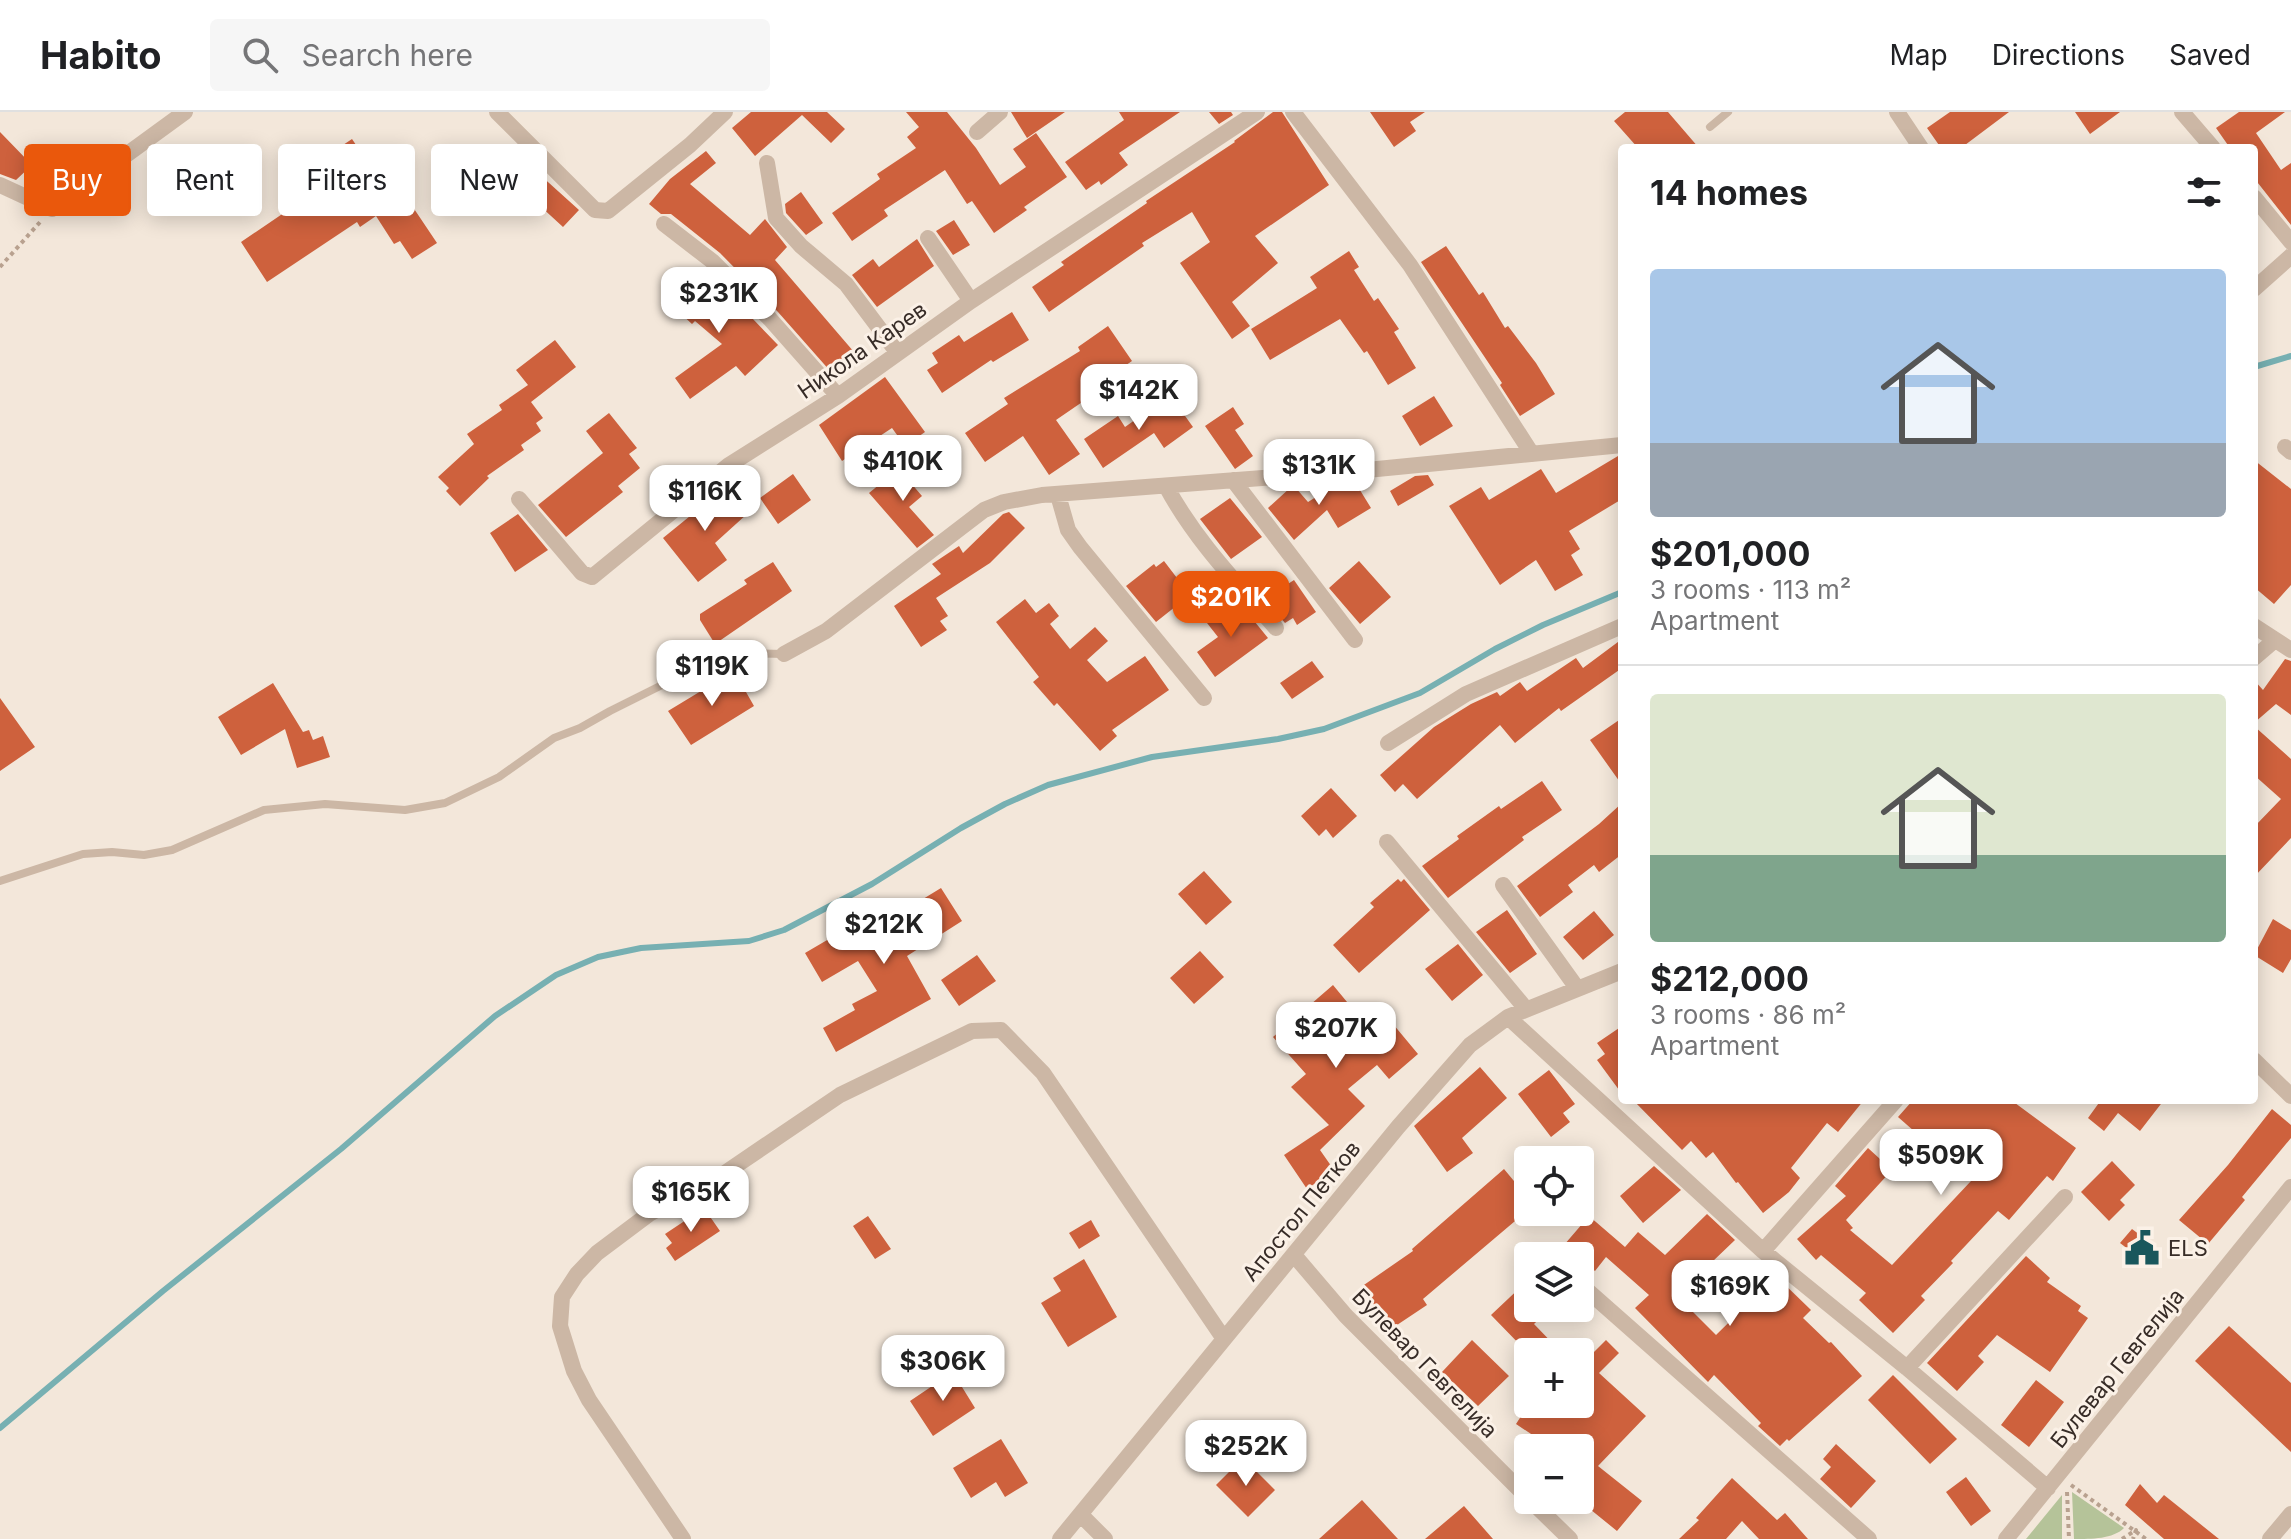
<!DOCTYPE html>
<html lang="en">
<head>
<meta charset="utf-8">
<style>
	:root { --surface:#fff; --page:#f6f6f6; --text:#202124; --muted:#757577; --line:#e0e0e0; --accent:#ea580c }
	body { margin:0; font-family:Inter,sans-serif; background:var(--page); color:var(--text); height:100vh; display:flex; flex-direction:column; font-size:30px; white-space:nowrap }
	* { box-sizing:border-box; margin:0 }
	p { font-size:26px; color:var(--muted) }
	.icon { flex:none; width:44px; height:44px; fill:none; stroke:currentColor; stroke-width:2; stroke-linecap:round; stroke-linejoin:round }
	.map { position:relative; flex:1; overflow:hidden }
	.panel { position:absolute; left:1618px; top:32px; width:640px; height:960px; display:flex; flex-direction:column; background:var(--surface); border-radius:8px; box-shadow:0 4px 20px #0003 }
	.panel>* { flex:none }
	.banner { position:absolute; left:24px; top:32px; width:760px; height:72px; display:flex; gap:16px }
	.fabs { position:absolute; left:1514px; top:1034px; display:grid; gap:16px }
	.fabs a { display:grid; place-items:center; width:80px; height:80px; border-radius:8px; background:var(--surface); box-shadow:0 4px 20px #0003; font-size:40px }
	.price { position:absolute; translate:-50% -68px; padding:0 18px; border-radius:16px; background:#fff; color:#222; font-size:26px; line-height:52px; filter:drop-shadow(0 2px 4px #0008) }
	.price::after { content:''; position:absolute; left:50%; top:48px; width:24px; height:18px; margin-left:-12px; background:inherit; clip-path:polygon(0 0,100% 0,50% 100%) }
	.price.active { background:var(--accent); color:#fff }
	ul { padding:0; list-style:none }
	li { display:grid; align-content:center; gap:16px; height:424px; padding:0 32px }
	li+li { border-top:2px solid var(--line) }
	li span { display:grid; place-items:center; height:248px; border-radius:8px; color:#555 }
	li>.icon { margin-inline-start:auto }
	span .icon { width:144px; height:144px; fill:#fffc; stroke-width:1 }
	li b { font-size:34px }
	h2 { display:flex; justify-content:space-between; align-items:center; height:96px; padding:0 32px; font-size:34px }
	.pill { padding:0 28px; border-radius:8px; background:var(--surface); box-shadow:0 4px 20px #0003; font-size:28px; line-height:72px }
	.pill.active { background:var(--accent); color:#fff }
	header { display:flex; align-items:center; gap:48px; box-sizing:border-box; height:112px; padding:0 40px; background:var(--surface); border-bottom:2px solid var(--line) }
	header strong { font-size:38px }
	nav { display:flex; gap:44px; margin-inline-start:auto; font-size:28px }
	.search { width:560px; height:72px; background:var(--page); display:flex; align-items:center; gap:20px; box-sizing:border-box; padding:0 28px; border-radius:8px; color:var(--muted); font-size:30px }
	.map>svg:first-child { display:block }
</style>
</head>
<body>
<header>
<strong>Habito</strong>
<div class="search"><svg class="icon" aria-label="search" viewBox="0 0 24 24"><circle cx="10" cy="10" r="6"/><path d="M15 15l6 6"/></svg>Search here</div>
<nav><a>Map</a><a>Directions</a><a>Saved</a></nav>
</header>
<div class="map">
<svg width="2291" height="1427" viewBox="0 0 2291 1427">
	<rect width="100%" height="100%" fill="#f3e7da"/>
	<!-- green -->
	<path fill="#b5c399" d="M2072,1380L2124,1416C2113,1427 2092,1427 2074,1427Z
		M2062,1383V1427H2026Z"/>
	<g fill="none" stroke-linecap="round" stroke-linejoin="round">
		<!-- stream -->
		<path stroke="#77b0b2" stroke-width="6" d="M2254,255L2291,244
			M0,1316L163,1179L341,1037L495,904L556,863L598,845L641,836L749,829L784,818L872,772L961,716L1005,692L1048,673L1152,645L1278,627L1324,617L1420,581L1495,537L1543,513L1622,480"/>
	</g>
	<!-- building -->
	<path fill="#ce613d" d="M751,0H827L845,17L831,31L802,3L755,44L732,16Z
		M906,0H947L976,36L1000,73L1026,55L1013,37L1036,21L1067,65L1024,95L1027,98L994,121L972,89L967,92L945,58L884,98L888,104L852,129L832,101L880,67L877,62L916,36L907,25L919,15Z
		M1011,0H1065L1027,26Z
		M1119,0H1180L1119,41L1128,53L1101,73L1099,69L1086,78L1065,50L1124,8Z
		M1209,0H1231L1233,3L1219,12Z
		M1273,0H1282L1329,73L1255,124L1278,151L1232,190L1250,214L1232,227L1180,151L1210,130L1192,100L1142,131L1144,134L1049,200L1032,175L1064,153L1061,150L1147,91L1146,89L1235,30L1234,29Z
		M1370,0H1425L1410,10L1416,19L1394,35Z
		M1625,0H1668L1699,36H1638L1614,9Z
		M1950,0H2009L1961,36H1941L1927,16Z
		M2075,0H2120L2090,22Z
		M2239,0H2285L2256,21L2281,58L2291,51V113L2254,66V36H2230L2216,16Z
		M0,20L32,53L16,68L0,62Z
		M352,27L375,61L386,55L437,131L412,147L400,129L394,132L376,104L360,115L357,110L267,170L241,130L341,62L328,43Z
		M706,39L716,51L690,72L750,123L765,107L787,135L775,148L854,240L831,260L778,200L720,141L671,102H661L649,92L670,67Z
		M518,43L579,98L563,115L502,59Z
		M801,80L823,111L806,123L786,101L785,92Z
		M954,108L970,133L953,143L936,119Z
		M917,127L934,154L877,195L852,163L873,147L879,155Z
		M1446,134L1479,183L1483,180L1505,216L1508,214L1536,251L1555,282L1520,304L1500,273L1502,271L1421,150Z
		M1349,139L1359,155L1354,158L1374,189L1378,186L1399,217L1394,220L1416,256L1388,273L1367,239L1364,241L1340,207L1270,248L1251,217L1317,176L1310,165Z
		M690,161L719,188L726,179L778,233L745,264L736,254L690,287L675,266L722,232L695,209L692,212L665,187Z
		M1012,200L1029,228L993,250L991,248L942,281L927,258L938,251L932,241L959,223L964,230Z
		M1108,214L1132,249L1088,279L1091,284L1056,308L1080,342L1049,363L1023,324L985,350L965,321L1008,292L1004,286L1080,239L1078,235Z
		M555,228L576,255L531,290L543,306L536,311L541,319L521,333L524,338L487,364L489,366L460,394L446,379L449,376L438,365L474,332L467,322L502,298L499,293L528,273L516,258Z
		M885,265L925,320L905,334L892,316L842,349L819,313Z
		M1170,283L1193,315L1164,336L1154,321L1103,356L1084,327L1118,304L1125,315Z
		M1434,284L1453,314L1420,334L1402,304Z
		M1233,295L1244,312L1235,318L1253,344L1235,357L1205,314Z
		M609,301L637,336L629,342L640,356L618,374L623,380L566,425L538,393L603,341L586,319Z
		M1618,344H1622V387L1569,419L1580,437L1571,443L1583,463L1555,479L1536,448L1500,473L1449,394L1481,375L1489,388L1541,357L1556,381Z
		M2254,348L2291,377V473L2274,492L2254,475Z
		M908,349L919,363L910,370L922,384L909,395L934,423L917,436L869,381Z
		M793,362L811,388L778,412L760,386Z
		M1428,363L1434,373L1398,394L1390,379L1415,364Z
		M1355,370L1371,396L1338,416L1327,398L1294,428L1268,396L1291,375H1295L1308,390L1338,371Z
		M722,373L747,402L715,431L727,448L698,470L663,426L695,400L692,397Z
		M1230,386L1262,425L1231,447L1200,407Z
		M1009,400L1025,416L990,451L936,486L948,504L940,509L947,518L921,535L894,494L941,462L932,452L959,434L963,441L1003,402Z
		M518,402L548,438L515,460L490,421Z
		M1164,449L1190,483L1156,510L1126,474L1154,452L1156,455Z
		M1359,449L1391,485L1360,512L1329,476Z
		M773,450L792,479L715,532L700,508V502L747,472L744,468Z
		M1294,468L1316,500L1297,513L1293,506L1285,511L1265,487Z
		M1025,487L1036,501L1049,491L1059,504L1050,512L1070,537L1095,515L1108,529L1087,548L1107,570L1145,544L1169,578L1112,618L1117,624L1100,639L1057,591L1054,594L1033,570L1039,565L996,510Z
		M1237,488L1268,526L1215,565L1197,540L1218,525L1207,511Z
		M1622,527V556L1561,599L1559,596L1515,631L1500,613L1417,687L1403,672L1395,680L1380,663L1434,615L1471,592L1497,580L1500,584L1520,570L1527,579L1576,546L1583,556Z
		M2285,547L2291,549V603L2276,592L2254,611V568L2263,578Z
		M1312,549L1324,565L1292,587L1280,571Z
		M734,559L754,594L691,633L668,599Z
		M273,571L303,620L309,618L313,628L323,624L330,645L297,656L285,617L241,643L218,605Z
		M0,586L35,635L0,659Z
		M1622,606V673L1590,628Z
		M2254,614L2291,647V726L2254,765V715L2281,687L2254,663Z
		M1542,669L1562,698L1522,725L1524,728L1448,786L1422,754L1459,727L1457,724L1499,694L1501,697Z
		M1331,676L1357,704L1333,726L1326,717L1319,724L1301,704Z
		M1622,691V742L1599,760L1594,753L1568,773L1573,780L1540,805L1517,774L1599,712Z
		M1204,759L1232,790L1206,813L1178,782Z
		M1398,767L1401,770L1404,767L1430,798L1359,861L1333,833L1374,795L1370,791Z
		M941,776L962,809L907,844L931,887L836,940L823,916L855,898L852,892L877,879L858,849L822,870L805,841L834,824L839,832L884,805L887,809Z
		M1507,798L1537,842L1510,861L1476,820Z
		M1594,799L1614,823L1583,848L1563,825Z
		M2273,807L2291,818V847L2283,861L2254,843Z
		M1458,832L1483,863L1452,889L1425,857Z
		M1200,839L1224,865L1194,892L1170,866Z
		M977,843L996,869L959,894L941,868Z
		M1333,873L1371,919L1388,906L1418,942L1389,967L1377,953L1348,977L1365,994L1320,1038L1334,1058L1307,1077L1284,1043L1329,1013L1291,975L1306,962L1273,925Z
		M1622,914V982L1597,948L1605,942L1597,931Z
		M1480,955L1507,986L1462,1026L1473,1041L1447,1060L1414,1014Z
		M1549,958L1575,992L1563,1001L1570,1010L1551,1025L1518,982Z
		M1633,988H1864L1838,1020L1827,1011L1791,1056L1800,1066L1789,1080L1763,1101L1738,1070L1736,1071L1713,1040L1706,1046L1691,1029L1682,1038Z
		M1913,988H2011L2076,1036L2053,1069L2047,1064L2009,1108L1998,1099L1951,1149L1953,1151L1921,1184L1925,1188L1893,1221L1859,1188L1866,1181L1821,1143L1816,1148L1797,1127L1846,1084L1835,1074L1868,1036L1892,1058L1846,1108L1853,1116L1850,1118L1892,1153L1971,1069L1898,1005Z
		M2101,988H2164L2140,1019L2118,1001L2104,1019L2088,1006Z
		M2272,997L2291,1013V1026L2242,1085L2245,1088L2208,1132L2179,1108L2228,1053Z
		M2112,1049L2135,1073L2120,1088L2125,1093L2109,1109L2081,1080Z
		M1654,1054L1681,1078L1643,1111L1620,1084Z
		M1504,1057L1528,1086V1098L1423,1187L1427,1193L1391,1217L1361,1175L1413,1139L1412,1137Z
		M704,1096L720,1119L675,1149L666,1136L672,1131L665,1122Z
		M1707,1102L1735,1128L1688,1173L1699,1184L1688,1195L1716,1223L1776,1164L1811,1198L1803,1206L1829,1231L1831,1230L1862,1264L1789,1329L1787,1327L1780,1334L1758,1314L1761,1311L1714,1263L1708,1270L1635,1196L1649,1183L1606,1145L1595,1159L1564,1133L1589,1104L1625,1135L1638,1120L1665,1143Z
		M868,1104L891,1137L875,1147L853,1114Z
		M1091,1108L1100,1124L1079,1137L1069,1121Z
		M2132,1117L2152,1132L2145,1150L2120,1131Z
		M2026,1144L2050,1166L2047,1170L2081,1194L2078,1199L2088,1206L2050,1260L1997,1223L1978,1244L1984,1250L1957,1279L1927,1251Z
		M1084,1147L1117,1205L1068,1235L1041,1191L1061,1179L1053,1166Z
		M1528,1168V1196H1551L1534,1212L1561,1240H1527L1491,1203Z
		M2229,1214L2291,1271V1340L2195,1249Z
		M1472,1228L1509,1264L1478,1294L1442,1260Z
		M1606,1228L1619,1241L1599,1261L1646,1304L1598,1354L1642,1389L1617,1419L1580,1389V1336H1552L1516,1312L1529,1292H1560L1580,1305V1254Z
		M956,1258L965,1272L962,1275L975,1296L933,1324L910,1289Z
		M1893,1263L1957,1327L1930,1352L1868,1288Z
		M2036,1268L2064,1290L2029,1335L2001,1313Z
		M1001,1327L1028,1371L1005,1385L996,1370L971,1386L953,1356Z
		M1836,1332L1876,1369L1851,1396L1820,1367L1831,1355L1823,1347Z
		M1243,1346L1275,1378L1248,1405L1216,1373Z
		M1966,1365L1991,1399L1971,1414L1946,1380Z
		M1732,1366L1777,1408L1785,1401L1808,1427H1759L1742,1409L1726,1427H1679L1699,1408L1696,1406Z
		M2140,1372L2157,1391L2164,1383L2219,1427H2164L2125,1393Z
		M1362,1388L1398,1427H1319Z
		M1464,1394L1493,1427H1425Z"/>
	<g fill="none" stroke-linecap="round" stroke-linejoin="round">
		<!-- path -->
		<path stroke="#b8a18f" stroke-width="4" stroke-dasharray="4 4" stroke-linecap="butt" d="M0,155L41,109
			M2071,1373L2146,1427
			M2067,1380L2069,1427
			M2122,1427L2136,1418L2133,1427"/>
		<!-- service -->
		<path stroke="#ccb7a5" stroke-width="8" d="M1710,15L1728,0
			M0,769L83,742L112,740L144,743L172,738L264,698L325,692L405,698L445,691L499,665L554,626L580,616L610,599L706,551L741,541L784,542"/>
		<!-- minor -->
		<path stroke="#ccb7a5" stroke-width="16" d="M497,0L595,98L608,99L690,33L725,0
			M1293,0L1410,153L1532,342
			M1897,0L1921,36
			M2182,0L2213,36
			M977,20L1000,0
			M767,51L776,106L801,134L846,172L897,240
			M0,73L52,97L185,0
			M2254,85L2291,130
			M664,112L712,149L770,207L838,284
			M928,126L971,189
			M2254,177L2291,144
			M2285,335L2291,340
			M1233,368L1355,528
			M1166,374C1195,428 1236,470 1276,516
			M1058,383L1068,418L1080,435L1204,586
			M519,387L582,461L592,465L729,353L838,284L971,189L1257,0
			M2254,514L2291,538
			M784,542L826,519L984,398L1004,390L1042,383L1367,358L1622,333
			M2254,546L2275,528
			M1388,631L1466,582L1622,514
			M1387,730L1526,897
			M1503,773L1577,876
			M1508,905L1763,1139L1907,1256L2048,1376
			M2254,948L2291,984
			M1763,1139L1896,988
			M1294,1143L1346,1204L1528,1386
			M1580,1172L1869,1427
			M1907,1256L2065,1085
			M1530,1388L1570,1427
			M1081,1403L1105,1427
			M683,1427L589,1288L574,1259L560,1214L562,1185L577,1162L597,1141L649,1102L719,1065L840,983L972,919L1001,918L1043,961L1224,1227
			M1060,1427L1398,1015L1470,933L1508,905L1622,859
			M2006,1427L2291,1075
			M2270,1427L2291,1402"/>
	</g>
	<!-- icons -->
	<defs>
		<g id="civic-bare" transform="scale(2.76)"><path d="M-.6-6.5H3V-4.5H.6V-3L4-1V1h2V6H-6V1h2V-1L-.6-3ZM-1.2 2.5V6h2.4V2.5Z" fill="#19575c" stroke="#fbf1e7" stroke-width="2.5" paint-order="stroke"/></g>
	</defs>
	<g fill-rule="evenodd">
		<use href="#civic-bare" x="2142" y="1136"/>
	</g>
	<g text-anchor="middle" stroke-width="6" stroke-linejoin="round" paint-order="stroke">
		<!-- street labels -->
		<g font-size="22" fill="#372c27" stroke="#fbf1e7">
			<text transform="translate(862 238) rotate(-35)" y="8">Никола Карев</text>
			<text transform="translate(1301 1099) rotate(-51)" y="8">Апостол Петков</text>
			<text transform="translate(1425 1251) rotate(46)" y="8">Булевар Гевгелија</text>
			<text transform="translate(2117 1256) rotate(-51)" y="8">Булевар Гевгелија</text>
		</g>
		<!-- poi labels -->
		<g font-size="22" fill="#372c27" stroke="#fbf1e7" text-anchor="start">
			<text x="2168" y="1144">ELS</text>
		</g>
	</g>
</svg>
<div class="fabs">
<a><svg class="icon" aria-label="locate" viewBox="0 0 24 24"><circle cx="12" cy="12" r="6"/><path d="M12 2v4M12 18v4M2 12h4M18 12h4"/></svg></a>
<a><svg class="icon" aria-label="layers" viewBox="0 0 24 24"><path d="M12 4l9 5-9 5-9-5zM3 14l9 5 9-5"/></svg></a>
<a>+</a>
<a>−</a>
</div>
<b class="price" style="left:719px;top:223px">$231K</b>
<b class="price" style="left:1139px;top:320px">$142K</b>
<b class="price" style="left:903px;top:391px">$410K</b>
<b class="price" style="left:1319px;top:395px">$131K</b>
<b class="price" style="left:705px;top:421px">$116K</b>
<b class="price active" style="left:1231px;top:527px">$201K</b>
<b class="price" style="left:712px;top:596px">$119K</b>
<b class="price" style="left:884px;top:854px">$212K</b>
<b class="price" style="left:1336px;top:958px">$207K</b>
<b class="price" style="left:1941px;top:1085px">$509K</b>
<b class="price" style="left:691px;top:1122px">$165K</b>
<b class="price" style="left:1730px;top:1216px">$169K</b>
<b class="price" style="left:943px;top:1291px">$306K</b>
<b class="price" style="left:1246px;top:1376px">$252K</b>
<div class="banner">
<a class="pill active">Buy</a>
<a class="pill">Rent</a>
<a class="pill">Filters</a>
<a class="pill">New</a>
</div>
<section class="panel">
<h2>14 homes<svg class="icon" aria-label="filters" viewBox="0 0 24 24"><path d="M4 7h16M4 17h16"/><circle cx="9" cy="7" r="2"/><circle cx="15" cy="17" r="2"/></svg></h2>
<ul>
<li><span style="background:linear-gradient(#a9c7e8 70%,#9aa5b1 0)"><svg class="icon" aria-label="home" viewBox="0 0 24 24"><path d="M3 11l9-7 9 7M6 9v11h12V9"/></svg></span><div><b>$201,000</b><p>3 rooms · 113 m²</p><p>Apartment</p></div></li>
<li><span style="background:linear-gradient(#dfe7d0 65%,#7fa58c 0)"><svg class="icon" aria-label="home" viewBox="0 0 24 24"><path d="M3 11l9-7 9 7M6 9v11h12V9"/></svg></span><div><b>$212,000</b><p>3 rooms · 86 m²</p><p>Apartment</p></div></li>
</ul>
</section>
</div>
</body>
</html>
